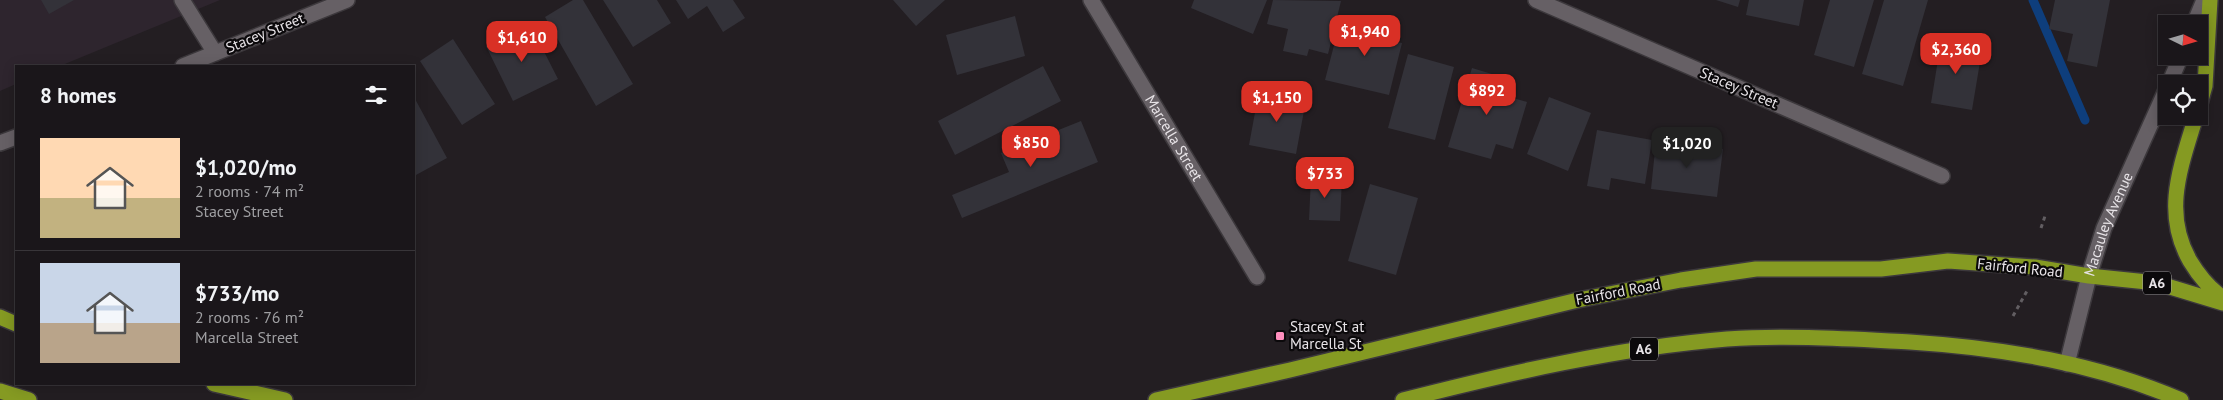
<!DOCTYPE html>
<html lang="en">
<head>
<meta charset="utf-8">
<style>
	:root { --surface:#1a161a; --page:#231f23; --text:#f1f3f6; --muted:#9f9fa2; --line:#383539; --accent:#d93025 }
	body { margin:0; font-family:"PT Sans",sans-serif; background:var(--page); color:var(--text); height:100vh; display:flex; flex-direction:column; font-size:19px; white-space:nowrap }
	* { box-sizing:border-box; margin:0 }
	p { font-size:16px; color:var(--muted) }
	.icon { flex:none; width:28px; height:28px; fill:none; stroke:currentColor; stroke-width:2; stroke-linecap:round; stroke-linejoin:round }
	.map { position:relative; flex:1; overflow:hidden }
	.side { position:absolute; left:15px; top:65px; width:400px; height:320px; display:flex; flex-direction:column; background:var(--surface); border-radius:0px; box-shadow:0 2px 12px #0003,0 0 0 1px var(--line) }
	.side>* { flex:none }
	.needle { width:32px; rotate:95deg }
	.buttons { position:absolute; left:2158px; top:15px; display:grid; gap:10px }
	.buttons a { display:grid; place-items:center; width:50px; height:50px; border-radius:0px; background:var(--surface); box-shadow:0 2px 12px #0003,0 0 0 1px var(--line); font-size:25px }
	.price { position:absolute; translate:-50% -42px; padding:0 11px; border-radius:10px; background:var(--accent); color:#fff; font-size:16px; line-height:32px; filter:drop-shadow(0 1px 2px #0008) }
	.price::after { content:''; position:absolute; left:50%; top:30px; width:15px; height:11px; margin-left:-8px; background:inherit; clip-path:polygon(0 0,100% 0,50% 100%) }
	.price.active { background:#222; color:#fff }
	ul { padding:0; list-style:none }
	li { display:flex; align-items:center; gap:15px; height:125px; padding:0 25px }
	li+li { border-top:1px solid var(--line) }
	li span { display:grid; place-items:center; flex:none; width:140px; height:100px; border-radius:0px; color:#555 }
	li>.icon { margin-inline-start:auto }
	span .icon { width:60px; height:60px; fill:#fffc; stroke-width:1 }
	li b { font-size:21px }
	h2 { display:flex; justify-content:space-between; align-items:center; height:60px; padding:0 25px; font-size:21px }
	.map>svg:first-child { display:block }
</style>
</head>
<body>
<div class="map">
<svg width="2223" height="400" viewBox="0 0 2223 400">
	<rect width="100%" height="100%" fill="#231e22"/>
	<!-- built -->
	<path fill="#2e252e" d="M0,0H220L60,66H16V84L0,91Z"/>
	<g fill="none" stroke-linecap="round" stroke-linejoin="round">
		<!-- stream -->
		<path stroke="#0e3e7c" stroke-width="9" d="M2033,0L2085,120"/>
	</g>
	<!-- building -->
	<path fill="#333239" d="M41,0H74L49,14Z
		M573,0H583L633,84L596,106L545,17Z
		M603,0H657L671,23L633,47Z
		M676,0H733L745,18L723,32L707,6L688,19Z
		M893,0H945L916,26Z
		M1194,0H1267L1253,34L1191,8Z
		M1273,0L1341,1L1328,54L1309,49L1307,56L1283,51L1288,29L1267,24Z
		M1716,0H1740L1738,7Z
		M1749,0H1804L1799,26L1746,15Z
		M1830,0H1874L1854,67L1814,55Z
		M1884,0H1928L1903,86L1862,74Z
		M2055,0H2110L2097,67L2067,61L2073,34L2049,29Z
		M1015,16L1025,56L957,75L946,35Z
		M1358,16L1392,24L1388,40L1402,43L1389,95L1325,80L1339,26L1354,29Z
		M530,24L558,79L513,101L486,46Z
		M1942,35L1968,40L1966,53L1981,56L1972,110L1931,103Z
		M453,39L495,104L462,125L420,61Z
		M1408,54L1454,67L1435,140L1388,128Z
		M1043,66L1061,101L955,155L938,121Z
		M1472,68L1515,81L1510,97L1527,102L1513,149L1496,144L1491,159L1448,147Z
		M1259,91L1306,100L1296,154L1249,145Z
		M414,97L447,158L416,175L414,171Z
		M1549,97L1591,113L1568,171L1527,154Z
		M1081,121L1098,162L962,218L952,195L1009,172L1001,153Z
		M1597,130L1652,140L1645,184L1611,178L1609,190L1587,186Z
		M1656,141L1723,149L1717,197L1651,189Z
		M1311,177L1342,178L1340,221L1309,220Z
		M1370,184L1418,198L1396,275L1348,261Z"/>
	<g fill="none" stroke-linecap="round" stroke-linejoin="round">
		<!-- minor casing -->
		<g stroke="#3c383c" stroke-width="18">
			<g id="minor">
				<path d="M182,0L215,53"/>
				<path id="s1" d="M1091,0L1257,277"/>
				<path d="M1536,0L1942,176"/>
				<path d="M183,66L347,0"/>
				<path d="M0,143L16,137"/>
			</g>
		</g>
		<!-- secondary casing -->
		<g stroke="#3c383c" stroke-width="18">
			<g id="secondary">
				<path d="M2194,24L2204,0"/>
				<path d="M2169,84L2181,56"/>
				<path id="s2" d="M2067,364L2089,276L2104,228L2166,90"/>
			</g>
		</g>
		<!-- trunk casing -->
		<g stroke="#3c383c" stroke-width="18">
			<path id="trunk" d="M2199,107L2205,86L2210,0
				M2196,116C2181,166 2162,212 2190,261C2199,276 2209,288 2223,298
				M0,317L16,324
				M214,384L285,400
				M0,391L29,400
				M1156,400L1290,370L1578,300L1681,280L1756,269H1881L1948,261L2035,267L2089,276L2157,283L2223,303
				M1403,400C1509,373 1617,348 1727,339C1788,335 1849,339 1910,342C2003,348 2095,363 2181,400"/>
		</g>
		<!-- path -->
		<path stroke="#625e62" stroke-width="3" stroke-dasharray="4 4" stroke-linecap="butt" d="M2041,228L2046,213
			M2013,316L2027,291"/>
		<!-- minor -->
		<use href="#minor" stroke="#666065" stroke-width="15"/>
		<!-- secondary -->
		<use href="#secondary" stroke="#666065" stroke-width="15"/>
		<!-- trunk -->
		<use href="#trunk" stroke="#859a22" stroke-width="15"/>
	</g>
	<!-- markers -->
	<rect fill="#fe8ebd" stroke="#0b090b" stroke-width="2" x="1275" y="331" width="10" height="10" rx="2.5"/>
	<g text-anchor="middle" stroke-width="4.5" stroke-linejoin="round" paint-order="stroke">
		<!-- shield labels -->
		<g fill="#0b090b" stroke="#a6a2a6" stroke-width="1">
			<rect x="2143" y="271.5" width="28" height="23" rx="4"/>
			<rect x="1630" y="337.5" width="28" height="23" rx="4"/>
		</g>
		<g font-size="14" font-weight="bold" fill="#e8e4e8">
			<text x="2157" y="288">A6</text>
			<text x="1644" y="354">A6</text>
		</g>
		<!-- street labels -->
		<g font-size="15" fill="#e8e4e8" stroke="#0b090b">
			<text transform="translate(265 33) rotate(-22)" y="5">Stacey Street</text>
			<text transform="translate(1739 88) rotate(23)" y="5">Stacey Street</text>
			<text dy="5" stroke="none"><textPath href="#s1" startOffset="161">Marcella Street</textPath></text>
			<text dy="5" stroke="none"><textPath href="#s2" startOffset="146">Macauley Avenue</textPath></text>
			<text transform="translate(2020 268) rotate(6)" y="5">Fairford Road</text>
			<text transform="translate(1618 292) rotate(-11)" y="5">Fairford Road</text>
		</g>
		<!-- poi labels -->
		<g font-size="15" fill="#e8e4e8" stroke="#0b090b" text-anchor="start">
			<text x="1290" y="332">Stacey St at<tspan x="1290" dy="17">Marcella St</tspan></text>
		</g>
	</g>
</svg>
<div class="buttons">
<a><svg class="needle" viewBox="-14 -14 28 28"><path d="M0-13l5 13h-10z" fill="#e53935"/><path d="M0 13l5-13h-10z" fill="#9f9fa2"/></svg></a>
<a><svg class="icon" aria-label="locate" viewBox="0 0 24 24"><circle cx="12" cy="12" r="6"/><path d="M12 2v4M12 18v4M2 12h4M18 12h4"/></svg></a>
</div>
<b class="price" style="left:1365px;top:57px">$1,940</b>
<b class="price" style="left:522px;top:63px">$1,610</b>
<b class="price" style="left:1956px;top:75px">$2,360</b>
<b class="price" style="left:1487px;top:116px">$892</b>
<b class="price" style="left:1277px;top:123px">$1,150</b>
<b class="price" style="left:1031px;top:168px">$850</b>
<b class="price active" style="left:1687px;top:169px">$1,020</b>
<b class="price" style="left:1325px;top:199px">$733</b>
<section class="side">
<h2>8 homes<svg class="icon" aria-label="filters" viewBox="0 0 24 24"><path d="M4 7h16M4 17h16"/><circle cx="9" cy="7" r="2"/><circle cx="15" cy="17" r="2"/></svg></h2>
<ul>
<li><span style="background:linear-gradient(#ffd9b3 60%,#c2b280 0)"><svg class="icon" aria-label="home" viewBox="0 0 24 24"><path d="M3 11l9-7 9 7M6 9v11h12V9"/></svg></span><div><b>$1,020/mo</b><p>2 rooms · 74 m²</p><p>Stacey Street</p></div></li>
<li><span style="background:linear-gradient(#c9d6e8 60%,#b9a48a 0)"><svg class="icon" aria-label="home" viewBox="0 0 24 24"><path d="M3 11l9-7 9 7M6 9v11h12V9"/></svg></span><div><b>$733/mo</b><p>2 rooms · 76 m²</p><p>Marcella Street</p></div></li>
</ul>
</section>
</div>
</body>
</html>
